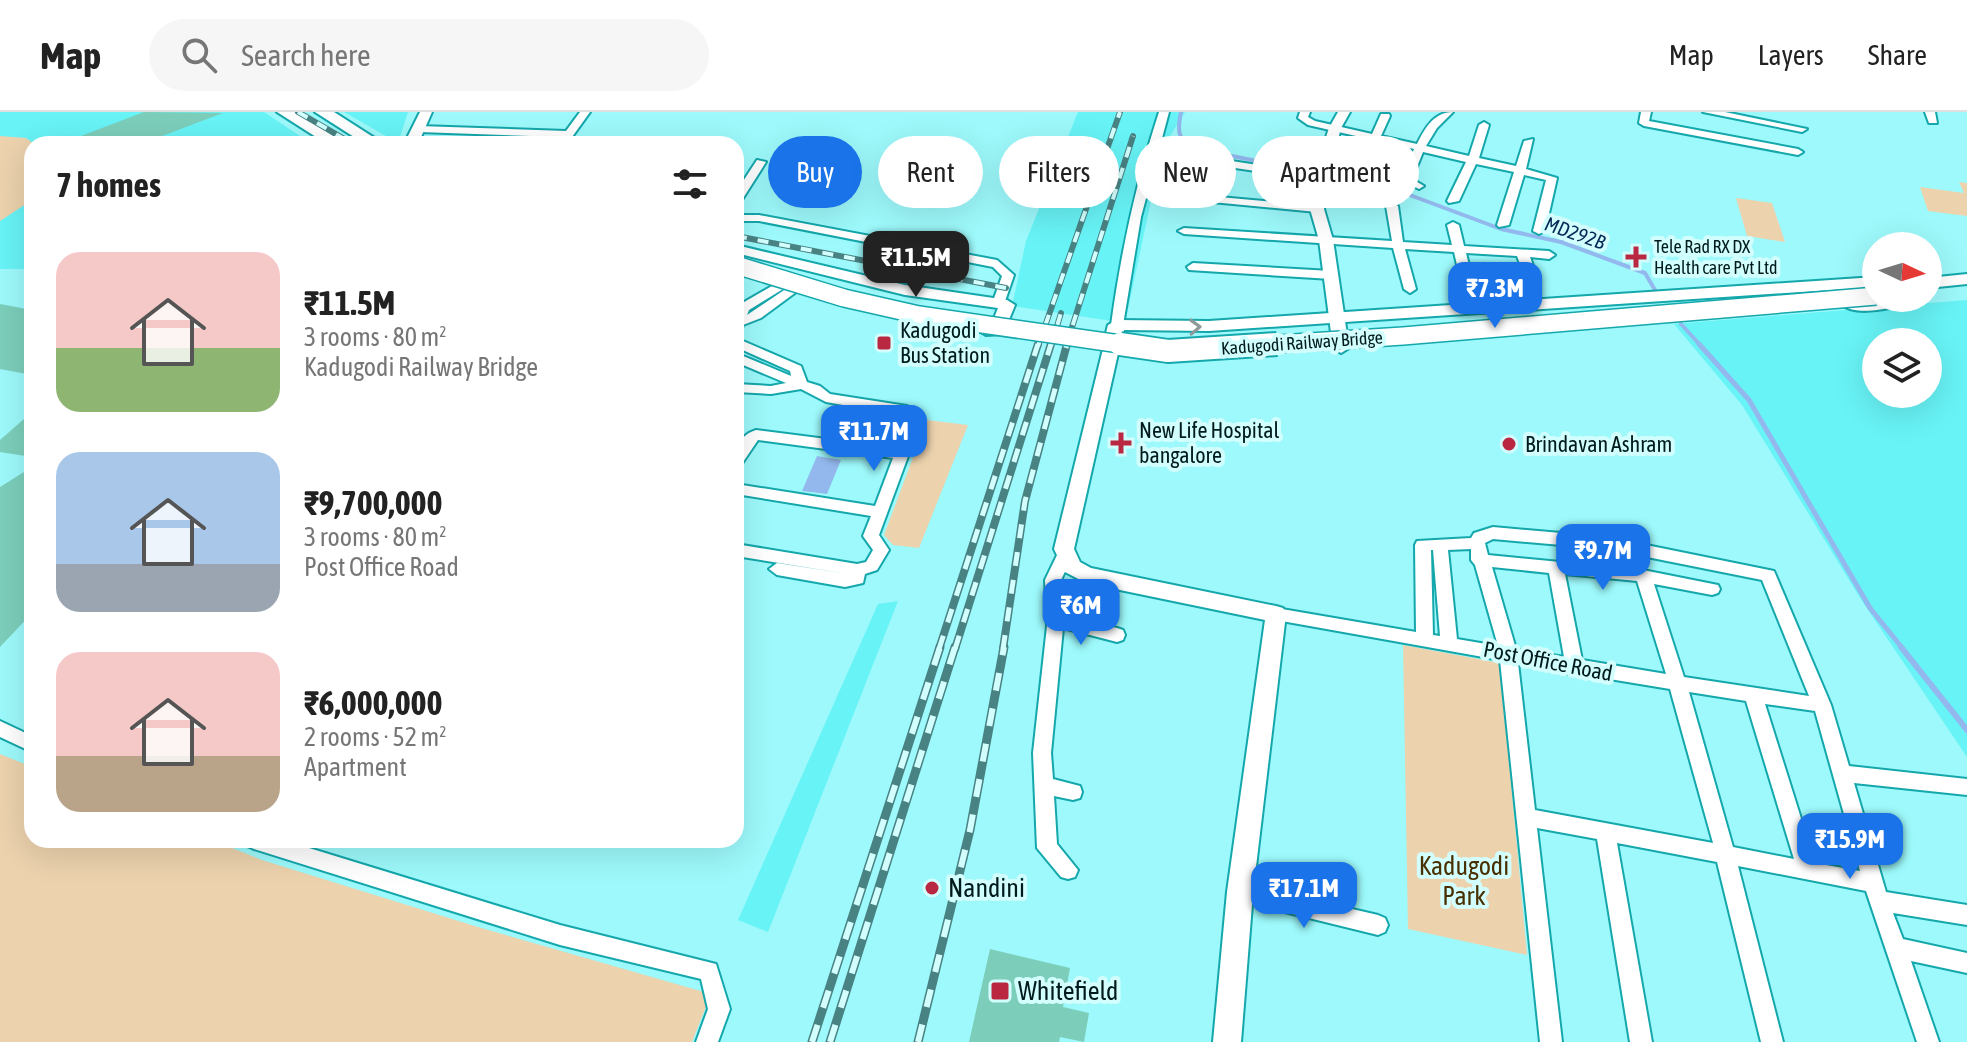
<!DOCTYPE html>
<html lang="en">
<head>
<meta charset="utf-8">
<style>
	:root { --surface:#fff; --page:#f6f6f6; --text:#222; --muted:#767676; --line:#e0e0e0; --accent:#1a73e8 }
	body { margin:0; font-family:"Asap Condensed",sans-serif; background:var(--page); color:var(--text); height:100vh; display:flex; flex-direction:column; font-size:30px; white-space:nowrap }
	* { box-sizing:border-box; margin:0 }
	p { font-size:26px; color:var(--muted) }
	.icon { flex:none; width:44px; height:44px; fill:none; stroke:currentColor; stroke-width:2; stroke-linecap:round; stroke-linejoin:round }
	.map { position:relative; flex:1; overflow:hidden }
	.panel { position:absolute; left:24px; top:24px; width:720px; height:712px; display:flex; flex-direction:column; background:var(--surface); border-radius:24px; box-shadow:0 8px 32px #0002 }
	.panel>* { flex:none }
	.top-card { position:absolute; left:768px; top:24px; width:760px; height:72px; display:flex; gap:16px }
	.needle { width:52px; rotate:94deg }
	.tools { position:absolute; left:1862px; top:120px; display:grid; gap:16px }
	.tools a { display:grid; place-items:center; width:80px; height:80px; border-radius:50%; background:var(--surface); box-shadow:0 8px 32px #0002; font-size:40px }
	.price { position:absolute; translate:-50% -68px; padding:0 18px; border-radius:16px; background:var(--accent); color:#fff; font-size:26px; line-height:52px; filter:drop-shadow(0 2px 4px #0008) }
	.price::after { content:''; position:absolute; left:50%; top:48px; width:24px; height:18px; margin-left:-12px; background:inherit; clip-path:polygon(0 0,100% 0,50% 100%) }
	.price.active { background:#222; color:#fff }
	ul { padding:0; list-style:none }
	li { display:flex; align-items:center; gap:24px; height:200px; padding:0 32px }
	li span { display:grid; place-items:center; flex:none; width:224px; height:160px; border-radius:24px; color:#555 }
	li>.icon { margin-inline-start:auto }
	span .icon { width:96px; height:96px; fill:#fffc; stroke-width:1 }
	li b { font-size:34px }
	h2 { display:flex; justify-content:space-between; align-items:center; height:96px; padding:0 32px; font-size:34px }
	.pill { padding:0 28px; border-radius:36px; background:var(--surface); box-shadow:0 8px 32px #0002; font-size:28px; line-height:72px }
	.pill.active { background:var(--accent); color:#fff }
	header { display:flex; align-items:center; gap:48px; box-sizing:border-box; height:112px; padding:0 40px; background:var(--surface); border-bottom:2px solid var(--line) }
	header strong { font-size:38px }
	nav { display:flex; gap:44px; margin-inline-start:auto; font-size:28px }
	.search { width:560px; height:72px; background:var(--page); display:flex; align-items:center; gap:20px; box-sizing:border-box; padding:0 28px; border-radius:44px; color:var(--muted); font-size:30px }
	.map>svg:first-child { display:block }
</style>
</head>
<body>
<header>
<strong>Map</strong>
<div class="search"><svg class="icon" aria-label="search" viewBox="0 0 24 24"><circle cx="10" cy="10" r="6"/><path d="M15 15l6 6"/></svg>Search here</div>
<nav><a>Map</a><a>Layers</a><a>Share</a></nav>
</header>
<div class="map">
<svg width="1967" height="930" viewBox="0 0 1967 930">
	<rect width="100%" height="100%" fill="#9df9fb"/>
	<!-- built -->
	<path fill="#68f3f6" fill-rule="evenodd" d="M0,0H264L312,32H32V157H0Z
		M344,0H408L398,31Z
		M1078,0H1185L1162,37L1125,211L1012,194L1026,129Z
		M1967,188V645L1862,489L1742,293L1674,212ZM1876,230H1928V282H1876Z
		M898,489L768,820L738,808L878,492Z"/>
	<!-- green -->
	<path fill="#ecd2ad" d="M0,24L26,26L34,32L32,88L0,109Z
		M1959,70L1967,71V104L1928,99L1920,75L1964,81Z
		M1736,86L1772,91L1785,130L1747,124Z
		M927,308L968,313L919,436L893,433L884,423Z
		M1403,533L1500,551L1527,843L1408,817Z
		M0,642L32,655V728H212L262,748L478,815L711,882L692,930H0Z"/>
	<!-- water -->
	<path fill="#93b8ed" d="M817,344L841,348L827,382L802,379Z"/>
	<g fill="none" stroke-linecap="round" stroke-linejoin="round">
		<!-- stream-far2 -->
		<path stroke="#93b8ed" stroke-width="4" d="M1181,0C1177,20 1177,28 1197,37L1391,76L1501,117L1561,130L1645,161L1655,178
			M1681,212L1701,234"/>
		<!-- stream-far1 -->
		<path stroke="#93b8ed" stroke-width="5" d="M1699,232L1749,288L1870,496L1903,537"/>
		<!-- stream -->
		<path stroke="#93b8ed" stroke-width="6" d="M1901,535L1967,618"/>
	</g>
	<!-- building -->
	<path fill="#7ccebb" d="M144,0L223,1L141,32H60Z
		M0,192L32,198V263L0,257Z
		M32,300V345L0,340V328Z
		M32,355V501L0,535V375Z
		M990,837L1070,856L1063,895L1089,901L1084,930L1060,925L1059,930H969Z"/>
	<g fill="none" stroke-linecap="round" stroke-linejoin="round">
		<!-- minor casing -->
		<g stroke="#14a7ab" stroke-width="4">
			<path id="minor" d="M580,0H590L567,32H557L561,25L419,20L414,17L419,14L566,19Z
				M1159,0H1169L1141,105L1123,213L1117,217L1111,213C1121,140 1136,70 1159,0Z
				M1300,0H1310L1308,5L1315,9L1372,22L1381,2H1389L1390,4L1381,24L1417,32C1425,16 1434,0 1453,0L1437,16L1426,34L1469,44L1479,13L1484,10L1489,13L1479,46L1516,54L1524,29L1533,27L1526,57L1557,66L1545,119L1539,122L1533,119L1546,68L1524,63L1509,113L1499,115L1497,113L1514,60L1476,52L1459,89L1449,91L1447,89L1466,50L1423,40L1412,67L1424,74L1419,77L1401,68L1414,37L1379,29L1363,63H1355L1354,61L1369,27L1308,13L1298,6Z
				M1641,0H1651L1649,9L1798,37L1803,40L1798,43L1644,14L1639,11Z
				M1703,0H1725L1807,17L1802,20Z
				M1925,0H1935L1937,11H1929Z
				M1206,45L1322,63L1327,66L1322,69L1215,53L1208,84L1317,94L1323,97L1317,100L1191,88V84L1197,83L1205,51L1201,48Z
				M757,48L766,50L740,91L736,92V80Z
				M1392,91L1398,94L1403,130L1452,133L1447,113L1453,110L1459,113L1464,134L1549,139L1555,143L1549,147L1530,145L1538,168L1532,172L1526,168L1517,144L1466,141L1473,170L1467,174L1461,170L1454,140L1405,137L1416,177L1410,181L1404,177L1393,136L1184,122L1178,119L1184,116L1392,129L1386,94Z
				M736,103H759L997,148L1014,163L1004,192L998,196L992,192L1002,164L993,155L759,109H736Z
				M1193,151L1331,159L1337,163L1331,167L1189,158L1187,155Z
				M784,167L788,168V174L749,198L747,203L793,172L797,171L803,175L761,206L743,213L741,219L736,220V198L739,193Z
				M736,226L801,254L807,270L820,274L830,282L907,294L920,302L921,309L879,423L889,438L877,458L865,462L863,471L845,475L777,463L769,457L777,451L848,462L736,444V432L857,452L866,450L873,438L863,424L871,404L736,382V372L875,394L893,346L758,328L741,353L736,354C736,337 738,324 756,318L897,336L906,304L826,290L801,277L771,282L736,280V272L771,274L786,271L736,250V241L791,264L790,259L736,235Z
				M1493,415L1607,425L1774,459L1831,593L1849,654L1967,667V683L1854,671L1886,780L1967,793V813L1893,801L1903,827L1967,841V861L1911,849L1939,930H1917L1866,779L1738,754L1783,930H1761L1717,750L1617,731L1652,930H1630L1597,727L1537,716L1562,930H1540L1500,548L1276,508L1270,507L1268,502L1270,497L1276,496L1416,520L1415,433L1417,429L1471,426L1474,421ZM1493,427L1607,437L1762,468L1809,584L1684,565L1654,472L1712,483L1718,481L1720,477L1718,473L1643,458L1488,443L1485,431ZM1471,437V448L1475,453L1498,534L1457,527L1448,438ZM1431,438H1433L1440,524L1433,523ZM1492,455L1549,461L1564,545L1516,537ZM1565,462L1637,469L1666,562L1582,548ZM1518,551L1575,563L1579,562L1670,577L1713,731L1535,698ZM1689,580L1746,589L1794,747L1733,735ZM1765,592L1815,599L1860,759L1815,751Z
				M1065,437L1073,443L1061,468L1063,503L1117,516L1123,518L1125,523L1123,528L1117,530L1063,516L1051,641L1053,667L1080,674L1082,680L1080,686L1073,688L1054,684L1057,732L1078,758L1075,765L1068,767L1061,765L1037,736L1033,641L1047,514L1045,468L1059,439Z
				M0,609L32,624V640L0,625Z
				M244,728H283L560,813L716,852L730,897L718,930H696L708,897L701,867L560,833L254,737L247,734Z
				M1240,771L1378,803L1385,806L1388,813L1385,820L1378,823L1240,789L1233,787L1230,780L1233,773Z"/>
		</g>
		<!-- tertiary casing -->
		<g stroke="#14a7ab" stroke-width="4">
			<path id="tertiary" d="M420,0H432L418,32H404Z
				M1338,0H1350L1341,16L1332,50L1324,97L1333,128L1349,236L1341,241L1333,236L1319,128L1310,97L1318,50L1329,16Z
				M736,133L905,173L1007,188L1015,193L1003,222L986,223L978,218L980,215L991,214L998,196L905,183L736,141Z
				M1111,232L1119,237L1074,437L1080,450L1091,456L1276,494L1283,496L1286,502L1253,780L1241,930H1213L1227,780L1265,508L1086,471L1065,460L1054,437L1103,237Z"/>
		</g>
		<!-- secondary casing -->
		<g stroke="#14a7ab" stroke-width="4">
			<path id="secondary" d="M1876,165V175L1209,219L1124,218L1121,233L1130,235L1133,239L1130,243H1111L1102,237L1108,213L1117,208L1209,209Z
				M1910,186C1898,198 1855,204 1842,193L1851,188Z"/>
		</g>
		<!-- primary casing -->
		<g stroke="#14a7ab" stroke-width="4">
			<path id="primary" d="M277,0H296L346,32H327Z
				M315,0H334L384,32H365Z
				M1967,162V172L1928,176V166Z"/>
		</g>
		<!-- minor -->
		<use href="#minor" fill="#fff" fill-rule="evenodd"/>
		<!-- tertiary -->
		<use href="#tertiary" fill="#fff" fill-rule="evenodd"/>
		<!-- secondary -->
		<use href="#secondary" fill="#fff" fill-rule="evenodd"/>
		<!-- primary -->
		<use href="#primary" fill="#fff" fill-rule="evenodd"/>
		<!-- rail-far2 casing -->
		<g stroke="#498283" stroke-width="6">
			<path id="rail-far2" d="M298,0L353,32
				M736,124L1006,176
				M1038,234L1120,0
				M1051,234L1061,201
				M1066,234L1133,24"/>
		</g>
		<!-- rail-far1 casing -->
		<g stroke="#498283" stroke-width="8">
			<path id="rail-far1" d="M939,537L1038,232
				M955,537L1051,232
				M1003,537L1025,389L1067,232"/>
		</g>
		<!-- rail casing -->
		<g stroke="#498283" stroke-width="9">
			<path id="rail" d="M812,930L940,535
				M830,930L955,535
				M918,930L970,718L1004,535"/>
		</g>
		<!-- rail-far2 -->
		<use href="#rail-far2" stroke="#d3fefe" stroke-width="4" stroke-dasharray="11" stroke-linecap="butt"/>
		<!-- rail-far1 -->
		<use href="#rail-far1" stroke="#d3fefe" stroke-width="5" stroke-dasharray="14" stroke-linecap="butt"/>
		<!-- rail -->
		<use href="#rail" stroke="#d3fefe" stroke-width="6" stroke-dasharray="18" stroke-linecap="butt"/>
		<!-- primary-bridge-far1 casing -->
		<g stroke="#14a7ab" stroke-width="20" stroke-linecap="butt">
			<path id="primary-bridge-far1" d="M736,153L844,186L919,203L1134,234
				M1245,234L1403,224L1876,184"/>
		</g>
		<!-- primary-bridge casing -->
		<g stroke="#14a7ab" stroke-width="26" stroke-linecap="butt">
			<path id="primary-bridge" d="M1120,232L1168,239L1277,232"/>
		</g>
		<!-- primary-bridge-far1 -->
		<use href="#primary-bridge-far1" stroke="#fff" stroke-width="17"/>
		<!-- primary-bridge -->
		<use href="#primary-bridge" stroke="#fff" stroke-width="22"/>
	</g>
	<!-- one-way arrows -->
	<defs><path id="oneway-chevron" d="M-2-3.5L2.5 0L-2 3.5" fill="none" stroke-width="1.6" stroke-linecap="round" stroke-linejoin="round" transform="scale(2)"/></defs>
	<use stroke="#8d9899" href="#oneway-chevron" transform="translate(1195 215) rotate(-2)"/>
	<!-- markers -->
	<g fill="#b92740" stroke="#d3fefe" stroke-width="3">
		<path d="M1632 133h8v8h8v8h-8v8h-8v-8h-8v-8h8z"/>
		<rect x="876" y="223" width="16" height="16" rx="4"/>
		<path d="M1117 319h8v8h8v8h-8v8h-8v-8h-8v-8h8z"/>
		<circle cx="1509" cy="332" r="8"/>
		<circle cx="932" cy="776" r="8"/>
		<rect x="990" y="869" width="20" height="20" rx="4"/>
	</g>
	<g text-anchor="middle" stroke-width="8" stroke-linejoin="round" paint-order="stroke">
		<!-- far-poi labels -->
		<g font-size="18" fill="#011b1c" stroke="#d3fefe" text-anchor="start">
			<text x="1654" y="141">Tele Rad RX DX<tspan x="1654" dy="21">Health care Pvt Ltd</tspan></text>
		</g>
		<!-- far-street labels -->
		<g font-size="18" fill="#011b1c" stroke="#d3fefe">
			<text transform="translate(1302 231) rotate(-4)" y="6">Kadugodi Railway Bridge</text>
		</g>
		<!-- far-water labels -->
		<g font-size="20" font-style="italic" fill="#052856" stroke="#d3fefe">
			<text transform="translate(1575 121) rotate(19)" y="7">MD292B</text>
		</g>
		<!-- poi labels -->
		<g font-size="22" fill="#011b1c" stroke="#d3fefe" text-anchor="start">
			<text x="900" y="226">Kadugodi<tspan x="900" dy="25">Bus Station</tspan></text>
			<text x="1139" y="326">New Life Hospital<tspan x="1139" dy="25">bangalore</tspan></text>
			<text x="1525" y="340">Brindavan Ashram</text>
		</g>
		<!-- street labels -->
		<g font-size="22" fill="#011b1c" stroke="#d3fefe">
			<text transform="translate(1548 549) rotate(11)" y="8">Post Office Road</text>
		</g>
		<!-- near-park labels -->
		<g font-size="26" fill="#482f00" stroke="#d3fefe">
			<text x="1464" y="763">Kadugodi<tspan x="1464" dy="30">Park</tspan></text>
		</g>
		<!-- near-poi labels -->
		<g font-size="26" fill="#011b1c" stroke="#d3fefe" text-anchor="start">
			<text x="948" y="785">Nandini</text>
			<text x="1018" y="888">Whitefield</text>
		</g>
	</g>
</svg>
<div class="tools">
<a><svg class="needle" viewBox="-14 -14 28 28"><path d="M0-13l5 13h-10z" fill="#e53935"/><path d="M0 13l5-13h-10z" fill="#767676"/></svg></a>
<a><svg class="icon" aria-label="layers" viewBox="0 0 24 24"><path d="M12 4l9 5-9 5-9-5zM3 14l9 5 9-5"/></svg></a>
</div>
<b class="price active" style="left:916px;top:187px">₹11.5M</b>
<b class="price" style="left:1495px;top:218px">₹7.3M</b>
<b class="price" style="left:874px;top:361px">₹11.7M</b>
<b class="price" style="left:1603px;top:480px">₹9.7M</b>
<b class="price" style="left:1081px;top:535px">₹6M</b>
<b class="price" style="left:1850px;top:769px">₹15.9M</b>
<b class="price" style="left:1304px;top:818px">₹17.1M</b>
<div class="top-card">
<a class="pill active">Buy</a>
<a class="pill">Rent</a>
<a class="pill">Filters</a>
<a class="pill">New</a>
<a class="pill">Apartment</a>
</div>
<section class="panel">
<h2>7 homes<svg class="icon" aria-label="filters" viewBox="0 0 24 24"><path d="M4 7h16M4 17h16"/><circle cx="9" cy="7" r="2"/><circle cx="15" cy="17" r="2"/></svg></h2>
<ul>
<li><span style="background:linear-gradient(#f6c9c9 60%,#8fb573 0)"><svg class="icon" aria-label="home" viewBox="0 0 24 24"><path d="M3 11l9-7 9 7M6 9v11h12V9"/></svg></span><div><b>₹11.5M</b><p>3 rooms · 80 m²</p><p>Kadugodi Railway Bridge</p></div></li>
<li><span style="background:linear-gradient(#a9c7e8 70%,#9aa5b1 0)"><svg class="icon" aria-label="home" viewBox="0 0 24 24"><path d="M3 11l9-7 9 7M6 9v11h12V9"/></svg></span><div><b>₹9,700,000</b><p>3 rooms · 80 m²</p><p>Post Office Road</p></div></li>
<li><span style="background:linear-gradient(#f6c9c9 65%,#b9a48a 0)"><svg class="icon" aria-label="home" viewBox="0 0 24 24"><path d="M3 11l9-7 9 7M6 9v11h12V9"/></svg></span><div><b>₹6,000,000</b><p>2 rooms · 52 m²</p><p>Apartment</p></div></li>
</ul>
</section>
</div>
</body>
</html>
